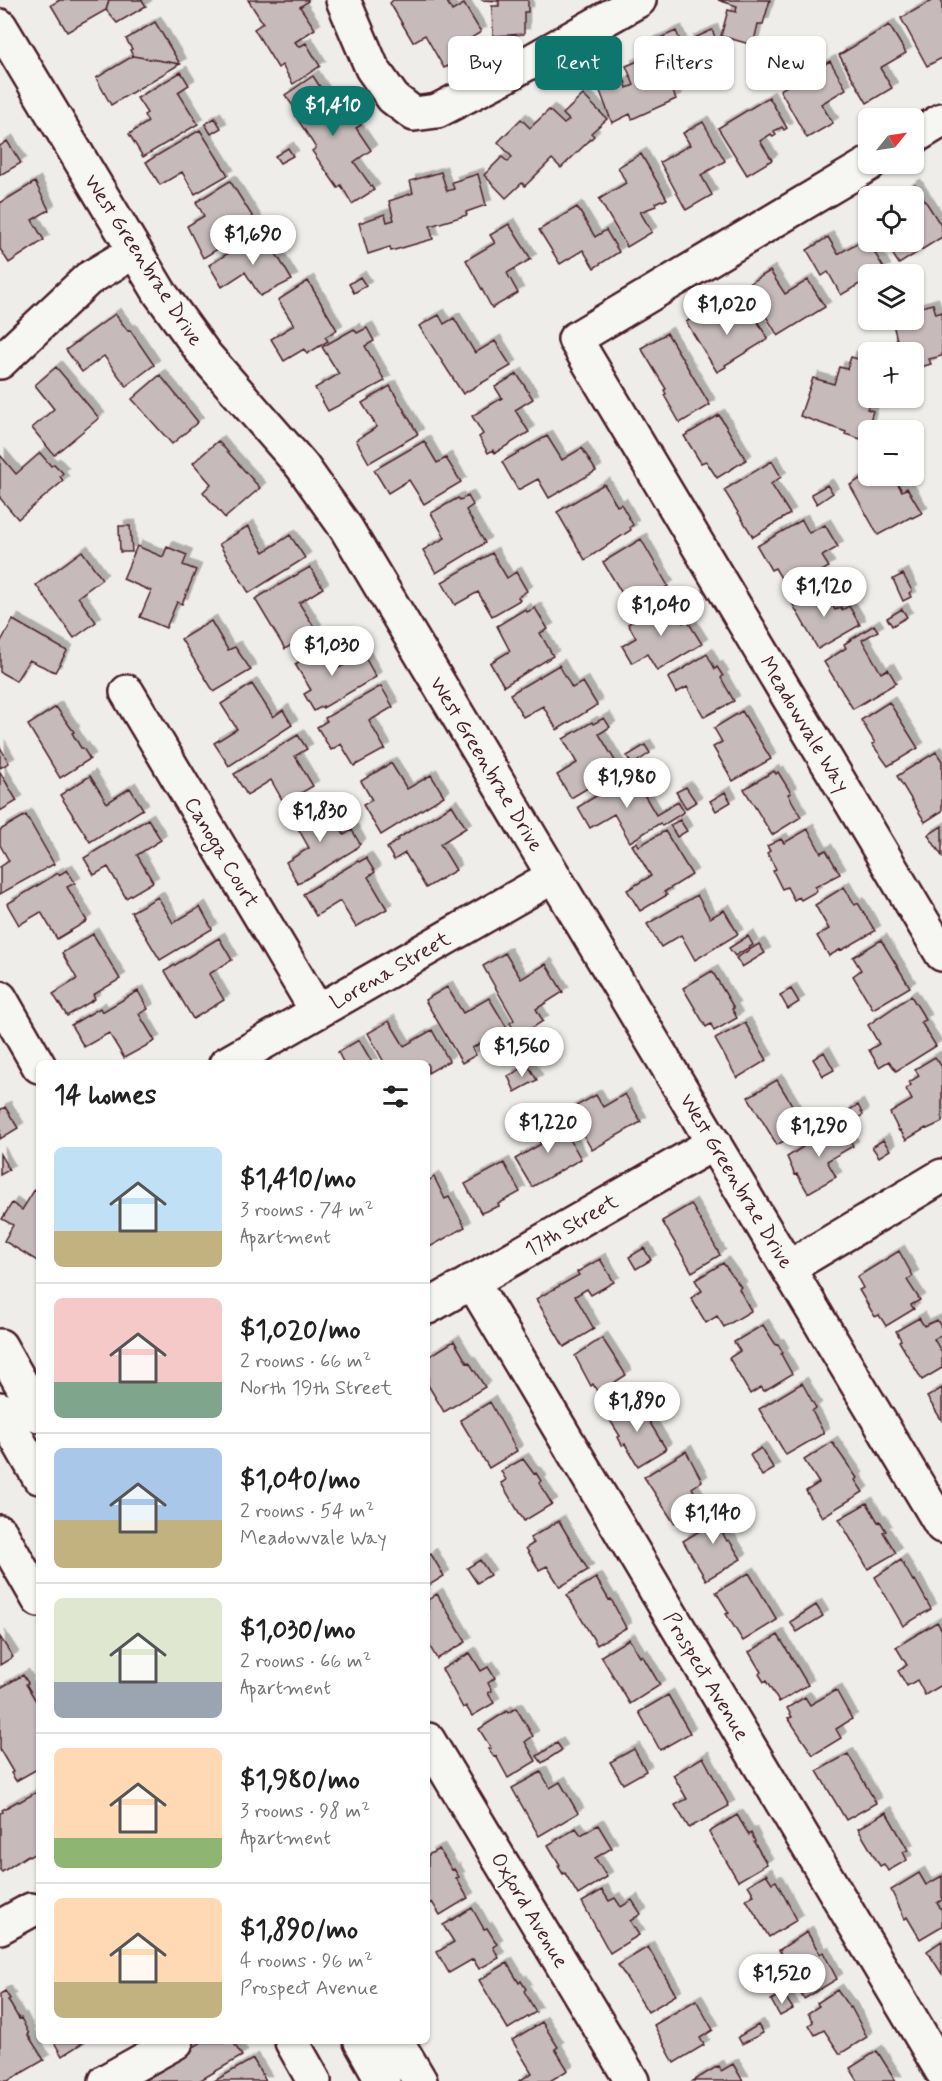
<!DOCTYPE html>
<html lang="en">
<head>
<meta charset="utf-8">
<style>
	:root { --surface:#fff; --page:#f2f2f2; --text:#222; --muted:#767676; --line:#e0e0e0; --accent:#0f766e }
	body { margin:0; font-family:Mynerve,sans-serif; background:var(--page); color:var(--text); height:100vh; display:flex; flex-direction:column; font-size:22px; white-space:nowrap }
	* { box-sizing:border-box; margin:0 }
	p { font-size:20px; color:var(--muted) }
	.icon { flex:none; width:33px; height:33px; fill:none; stroke:currentColor; stroke-width:2; stroke-linecap:round; stroke-linejoin:round }
	.map { position:relative; flex:1; overflow:hidden }
	.panel { position:absolute; left:36px; top:1060px; width:394px; height:984px; display:flex; flex-direction:column; background:var(--surface); border-radius:9px; box-shadow:0 2px 4px #0004 }
	.panel>* { flex:none }
	.top-card { position:absolute; left:448px; top:36px; width:404px; height:54px; display:flex; gap:12px }
	.needle { width:39px; rotate:60deg }
	.buttons { position:absolute; left:858px; top:108px; display:grid; gap:12px }
	.buttons a { display:grid; place-items:center; width:66px; height:66px; border-radius:9px; background:var(--surface); box-shadow:0 2px 4px #0004; font-size:30px }
	.price { position:absolute; translate:-50% -51px; padding:0 14px; border-radius:21px; background:#fff; color:#222; font-size:20px; line-height:39px; filter:drop-shadow(0 2px 3px #0008) }
	.price::after { content:''; position:absolute; left:50%; top:36px; width:18px; height:14px; margin-left:-9px; background:inherit; clip-path:polygon(0 0,100% 0,50% 100%) }
	.price.on { background:var(--accent); color:#fff }
	ul { padding:0; list-style:none }
	li { display:flex; align-items:center; gap:18px; height:150px; padding:0 18px }
	li+li { border-top:2px solid var(--line) }
	li span { display:grid; place-items:center; flex:none; width:168px; height:120px; border-radius:9px; color:#555 }
	li>.icon { margin-inline-start:auto }
	span .icon { width:72px; height:72px; fill:#fffc; stroke-width:1 }
	li b { font-size:26px }
	h2 { display:flex; justify-content:space-between; align-items:center; height:72px; padding:0 18px; font-size:26px }
	.tag { padding:0 21px; border-radius:9px; background:var(--surface); box-shadow:0 2px 4px #0004; font-size:21px; line-height:54px }
	.tag.on { background:var(--accent); color:#fff }
	.map>svg:first-child { display:block }
</style>
</head>
<body>
<div class="map">
<svg width="942" height="2081" viewBox="0 0 942 2081">
	<defs>
		<filter id="shadow"><feDropShadow dx="5.5" dy="-5.5" stdDeviation="0" flood-color="#0004"/></filter>
	</defs>
	<rect width="100%" height="100%" fill="#efedea"/>
	<filter id="ink" filterUnits="userSpaceOnUse"><feTurbulence type="fractalNoise" baseFrequency=".0167" numOctaves="2"/><feDisplacementMap in="SourceGraphic" scale="12" xChannelSelector="R" yChannelSelector="G"/><feConvolveMatrix kernelMatrix="1 2 1 2 8 2 1 2 1" color-interpolation-filters="sRGB"/></filter>
	<g filter="url(#ink)">
		<!-- building -->
		<path fill="#c6babb" stroke="#4a1f2b" stroke-width="1.5" filter="url(#shadow)" d="M60,0H109L106,10L67,32L51,5Z
			M109,0H142L146,6L117,23L106,10Z
			M248,0H308V1L300,7L315,29L295,42L299,47L306,43L320,66L293,84L282,65L278,68L254,29L263,23Z
			M393,0H446L452,11L464,4L481,32L463,43L466,49L473,45L487,68L459,85L448,66L444,68L425,35L413,42L390,3Z
			M481,0H528V12H524V34L493,36L492,6H499V1Z
			M718,0H770L763,24H758L753,45L721,36L728,10L736,12L737,6Z
			M933,0H942V58L927,66L901,18Z
			M155,22L180,64L133,56L130,50L132,49L126,39Z
			M889,25L906,53L880,68L892,88L867,103L839,55Z
			M712,30L725,60L705,69L707,72L671,87L676,99L632,119L630,114L612,123L600,91L625,81L627,88L634,85L626,66L650,56L646,44L676,31L684,50L690,48L688,41Z
			M133,56L180,64L111,105L96,78Z
			M830,61L846,89L821,104L833,123L807,138L780,90Z
			M181,72L189,85L178,92L198,124L143,157L129,134L148,122L144,115L147,113L137,98Z
			M313,76L328,99L321,103L325,109L343,97L361,125L356,128L371,150L354,162L374,190L352,204L341,185L338,188L312,151L316,148L295,115L298,113L285,95Z
			M583,95L607,119L591,133L594,136L561,168L552,159L525,186L522,183L506,198L484,175L502,157L508,162L512,157L498,142L521,119L530,128L549,110L564,124L569,120L563,114Z
			M769,97L787,128L784,130L782,127L774,131L776,135L773,137L771,134L760,141L772,160L747,175L718,128Z
			M215,118L221,128L211,134L205,124Z
			M703,122L725,161L701,175L712,195L686,210L660,162L690,145L683,133Z
			M200,130L228,175L195,194L182,172L160,185L146,162Z
			M7,141L21,163L0,175V146Z
			M288,148L293,156L280,163L275,156Z
			M641,154L667,199L663,201L661,200L655,203L656,206L640,212L652,232L627,247L599,199L626,183L618,167Z
			M441,172L447,191L454,189L452,182L478,174L486,205L466,212L467,215L430,226L433,239L391,251L390,247L368,254L359,223L385,214L387,222L394,220L389,201L413,193L410,181Z
			M230,181L256,222L230,238L231,241L203,258L187,226L204,216L196,202Z
			M35,182L49,210L32,220L44,240L9,263L0,249V203Z
			M915,185L942,227V237L899,264L885,242H914V196H897Z
			M577,207L595,237L606,230L619,252L594,268L583,250L560,264L539,230Z
			M509,224L531,259L507,273L518,293L492,308L466,260L495,243L490,235Z
			M263,232L292,280L260,296L245,272L222,287L209,265Z
			M828,237L838,254L866,238L885,270L877,274H868V279L841,295L828,272L822,276L807,250Z
			M770,271L785,294L808,280L825,307L778,336L747,285Z
			M360,277L366,286L354,293L349,284Z
			M308,281L337,330L325,337L328,341L307,354L304,349L284,361L271,339L294,325L278,300Z
			M933,304L936,314L942,312V356L929,359L931,364L914,369V352H900L893,324L914,320V309Z
			M710,307L720,325L749,307L768,339L725,365L726,367L717,372L686,322Z
			M115,314L128,331L130,330L154,365L126,386L104,356L82,372L66,350Z
			M439,315L444,324L454,318L475,353L495,341L511,366L463,394L419,326Z
			M367,328L374,341L365,346L385,381L328,411L315,388L339,374L322,347L354,329L357,333Z
			M667,333L710,405L680,423L664,395L666,394L664,390L666,389L641,348Z
			M851,357L868,362V398H871L867,409L873,411L864,440L845,434L846,432L800,416L813,378L834,384L839,367L847,369Z
			M56,367L99,418L54,455L32,428L54,409L35,385Z
			M517,374L533,399L515,410L529,432L495,453L493,450L488,453L479,437L483,434L472,416L502,398L495,387Z
			M160,375L198,422L172,444L132,399Z
			M390,386L418,434L369,463L356,440L377,427L362,403Z
			M719,415L746,460L717,478L706,461L701,463L684,436Z
			M547,436L562,460L582,448L596,471L549,498L538,479L518,490L502,462Z
			M218,441L260,488L225,518L203,492L211,484L193,463Z
			M424,441L437,463L446,458L461,482L424,504L409,480L388,493L374,470Z
			M40,453L51,466L54,464L63,473L60,476L63,481L18,519L0,498V455L16,474Z
			M772,461L781,477L771,484L790,514L753,537L724,490Z
			M868,474L893,476L902,491L907,488L922,513L912,518L911,517L878,535L850,485Z
			M604,484L617,506L621,504L633,525L630,527L631,530L585,560L557,512Z
			M827,485L833,493L817,504L811,494Z
			M468,496L473,505L466,510L485,543L436,573L423,550L445,538L431,513L458,498L460,500Z
			M802,520L809,533L825,525L838,547L822,556L829,567L788,590L775,568L771,570L757,546Z
			M119,526H130L132,552H120Z
			M248,526L264,552L290,535L305,558L249,593L219,544Z
			M641,539L668,586L640,604L632,590L623,595L603,562Z
			M137,546L163,557L167,547L187,555L183,565L196,570L182,604L177,602L166,628L140,617L151,591L123,579Z
			M82,551L102,579L78,597L96,622L74,638L36,585Z
			M492,553L507,578L516,572L527,591L518,597L520,600L492,616L478,592L455,605L442,582Z
			M310,567L323,588L299,603L316,630L285,649L255,599Z
			M903,574L912,591L909,593L911,597L903,601L893,579Z
			M822,587L835,610L841,607L842,610L849,606L860,625L818,649L792,603Z
			M669,599L683,623L687,620L702,644L657,671L647,654L632,663L622,646L636,638L628,624Z
			M535,608L548,629L540,633L553,656L504,686L490,663L510,651L497,626L525,609L527,612Z
			M902,609L907,617L892,626L887,618Z
			M13,620L67,651L55,672L29,660L16,681L0,672V643Z
			M211,621L228,650L235,647L251,670L214,692L181,639Z
			M874,625L878,631L862,640L881,673L888,669L896,683L853,709L824,662L846,648L844,644Z
			M326,646L339,668L363,654L376,677L323,708V706L314,711L304,694L311,690L295,664Z
			M707,654L715,669L717,667L723,676L721,678L734,701L704,717L687,687L676,693L668,678Z
			M559,665L572,688L583,682L597,705L557,730L543,706L523,717L510,694Z
			M252,684L273,717L283,710L292,725L229,766L214,743L237,729L221,704Z
			M381,686L393,707L369,721L385,749L354,766L341,744L331,750L317,727L327,721L325,718Z
			M889,702L918,748L888,766L872,744L875,743L861,720Z
			M56,707L74,732L72,733L81,748H83L90,759L60,778L28,725Z
			M742,711L771,759L733,781L713,747L722,742L714,728Z
			M604,718L610,727L599,734L620,769L571,798L557,775L577,763L563,739L592,722L593,724Z
			M298,735L307,749L295,756L313,786L284,803L271,780L247,795L234,774Z
			M645,745L650,753L632,765L627,756Z
			M0,747L9,763L0,768Z
			M936,752L942,761V811L925,822L897,776Z
			M391,763L407,789L431,775L444,796L381,835L363,805L372,800L361,781Z
			M774,771L776,774L778,772L791,793L788,794L801,817L772,835L744,789Z
			M0,772L17,801L0,811Z
			M632,774L656,815L678,802L684,812L662,826L660,823L630,842L614,814L590,828L578,807Z
			M90,776L107,803L130,788L143,809L90,842L60,795Z
			M686,787L696,802L686,808L676,792Z
			M725,792L731,802L716,811L710,801Z
			M325,802L344,835L352,830L360,844L354,850L298,884L286,862L309,848L294,821Z
			M452,805L466,828L440,844L456,870L426,888L405,853L394,860L387,848L398,840L397,839Z
			M26,815L54,864L0,894V867L9,861L0,845V830Z
			M148,819L161,840L137,855L153,882L126,898L108,867L94,875L84,858Z
			M680,820L687,831L677,837L670,825Z
			M942,826V856L928,835Z
			M808,829L821,853L826,850L840,874L815,887L817,891L801,900L799,897L794,900L787,887L782,889L773,871L776,869L767,853L770,851L767,846L781,839L784,843Z
			M665,831L692,875L664,892L667,895L640,911L627,890L651,876L632,845L637,842L639,846Z
			M366,858L375,872L368,877L387,909L356,927L340,901L316,916L303,894L358,861L359,862Z
			M67,870L75,883L67,887L87,921L57,939L41,912L19,925L7,904L58,873L59,875Z
			M844,887L855,905L858,903L875,931L842,950L841,949L829,956L817,936L829,929L815,905Z
			M697,895L710,918L724,910L738,934L695,960L681,935L661,947L647,924Z
			M158,897L173,923L200,907L212,929L160,960L131,912Z
			M93,934L120,979L93,995L95,999L67,1016L53,994L77,979L62,953Z
			M748,936L753,945L735,956L729,948Z
			M219,938L232,960L209,974L224,1000L193,1019L165,971Z
			M881,940L910,987L873,1009L853,976L861,970L853,957Z
			M759,944L765,953L742,967L736,958Z
			M505,953L521,979L546,964L563,992L536,1009L543,1021L518,1037L510,1023L514,1020L483,966Z
			M712,971L734,1008L732,1009L737,1018L714,1031L711,1024L706,1027L683,988Z
			M447,987L463,1013L489,998L507,1028L472,1048L476,1055L462,1063L425,1000Z
			M791,989L799,1002L788,1009L780,995Z
			M138,991L148,1009L139,1014L155,1041L124,1058L109,1033L84,1047L71,1025L100,1008L102,1012Z
			M911,996L926,1020L921,1022L936,1046L896,1071L889,1061L879,1067L869,1050L879,1044L868,1025Z
			M389,1021L404,1046L432,1030L449,1061L428,1073V1064H385L368,1033Z
			M745,1023L767,1060L737,1078L715,1039Z
			M359,1040L373,1064H344L338,1052Z
			M824,1052L834,1070L823,1076L813,1059Z
			M935,1057L942,1067V1122L927,1129L926,1128L906,1140L900,1130L899,1131L890,1113L912,1100L906,1089L911,1085L909,1082L919,1076L915,1069Z
			M528,1065L537,1080L515,1092L508,1076Z
			M777,1080L806,1128L777,1145L748,1097Z
			M625,1094L641,1122L592,1150L569,1110L596,1095L603,1107Z
			M858,1105L863,1115L851,1122L845,1112Z
			M5,1107L18,1128L0,1139V1110Z
			M558,1118L581,1159L532,1187L515,1159L541,1144L534,1132Z
			M840,1123L853,1146L827,1161L836,1177L808,1193L797,1174L795,1175L787,1157Z
			M883,1140L890,1150L879,1157L872,1147Z
			M0,1154L9,1170L0,1175Z
			M504,1163L520,1192L498,1204L499,1206L481,1213L465,1184Z
			M434,1177L445,1199L449,1197L465,1227L428,1248V1181Z
			M35,1189L39,1192V1262L4,1241L13,1225L2,1219L12,1203L22,1210Z
			M691,1204L720,1255L692,1272L662,1221Z
			M644,1248L651,1260L636,1269L629,1257Z
			M899,1251L913,1276L907,1280L920,1300L911,1305L914,1309L886,1326L879,1315L875,1317L859,1290L863,1288L857,1277Z
			M600,1259L614,1282L591,1295L587,1289L575,1296L594,1329L564,1347L536,1299L579,1275L577,1272Z
			M723,1263L741,1287L739,1289L751,1311L724,1327L717,1316L706,1323L691,1298L702,1291L695,1280Z
			M919,1318L924,1326L937,1320L942,1329V1335L934,1339L942,1353V1368L922,1380L899,1341L901,1340L896,1331Z
			M763,1325L776,1345L778,1344L783,1353L781,1354L792,1374L764,1391L761,1387L750,1394L729,1358L740,1351L734,1342Z
			M602,1338L626,1375L598,1393L593,1384L591,1386L575,1356Z
			M454,1341L467,1363L469,1362L485,1387L444,1412L428,1385V1357Z
			M802,1383L816,1408L812,1411L824,1433L786,1455L759,1409Z
			M942,1388V1421L927,1397Z
			M636,1400L666,1449L638,1466L625,1444L622,1445L618,1437L620,1436L608,1417Z
			M490,1402L517,1451L489,1468L460,1420Z
			M832,1442L857,1478L855,1480L863,1492L822,1517L806,1491L819,1483L804,1460Z
			M761,1448L774,1469L762,1476L750,1455Z
			M686,1451L702,1481L692,1488L703,1506L674,1523L644,1477Z
			M523,1459L534,1474L536,1473L541,1481L539,1483L552,1504L524,1521L501,1483L506,1480L501,1471Z
			M867,1503L878,1522L880,1521L886,1531L883,1532L896,1553L868,1569L839,1519Z
			M723,1506L735,1527L723,1534L727,1541L729,1540L741,1559L706,1580L683,1541L711,1524L706,1516Z
			M559,1521L588,1570L560,1587L547,1566L539,1570L526,1548L534,1543L530,1538Z
			M431,1554L444,1576L428,1586V1556Z
			M480,1560L490,1575L477,1583L467,1568Z
			M901,1560L913,1581L915,1580L931,1609L903,1626L875,1577Z
			M749,1573L777,1620L743,1641L726,1614L729,1613L716,1592Z
			M596,1578L609,1600L611,1599L626,1628L597,1645L567,1595Z
			M437,1594L466,1642L437,1659L428,1643V1600Z
			M816,1605L823,1616L797,1632L790,1622Z
			M937,1622L942,1630V1685L925,1695L917,1680L907,1686L898,1671L907,1665L896,1647Z
			M778,1635L808,1685L779,1702L766,1681L764,1682L759,1674L761,1672L749,1652Z
			M0,1637L13,1657L0,1665Z
			M629,1639L640,1657L642,1655L660,1685L630,1704L601,1656Z
			M470,1653L481,1671L488,1667L495,1678L488,1683L492,1691L488,1693L494,1703L472,1716L466,1706L463,1708L442,1669Z
			M23,1675L28,1683L26,1684L39,1706V1768L16,1781L11,1773L13,1772L0,1750V1688Z
			M836,1690L852,1719L836,1729L841,1738L813,1755L788,1718L792,1717L787,1708L805,1697L810,1705Z
			M668,1695L690,1733L660,1750L639,1712Z
			M516,1708L533,1736L525,1742L536,1761L508,1778L496,1756L494,1757L488,1749L491,1748L479,1729L507,1711L508,1713Z
			M557,1743L562,1750L542,1763L537,1756Z
			M634,1749L646,1771L623,1784L610,1762Z
			M848,1754L876,1803L846,1820L817,1771Z
			M703,1757L729,1806L689,1828L675,1805L687,1799L673,1775Z
			M541,1772L550,1788L560,1782L578,1813L539,1836L512,1788Z
			M39,1788V1851L29,1857L28,1855L2,1872L0,1870V1813L3,1812L2,1810L18,1801L19,1802L37,1792L36,1790Z
			M886,1812L908,1850L903,1852L907,1860L888,1871L884,1864L880,1866L858,1829Z
			M737,1815L749,1835L751,1833L755,1841L754,1842L767,1864L738,1881L709,1832Z
			M598,1825L612,1848L595,1858L607,1877L578,1895L565,1873L563,1874L558,1866L560,1865L548,1845L576,1828L581,1835Z
			M439,1849L452,1870L454,1869L459,1877L456,1878L468,1898L440,1915L432,1902L428,1905V1855Z
			M919,1873L926,1885L942,1876V1900L937,1903L942,1911V1926L920,1939L907,1917L905,1919L891,1890Z
			M766,1874L772,1883L776,1881L797,1920L769,1937L746,1899L754,1895L748,1885Z
			M602,1890L609,1901L615,1898L621,1907L632,1900L641,1914L630,1921L639,1935L610,1953L582,1902Z
			M472,1908L484,1929L487,1928L497,1944L493,1947L499,1958L479,1969L473,1959L449,1973L437,1952L454,1942L443,1925Z
			M807,1932L820,1954L823,1952L837,1979L804,1999L798,1989L802,1987L779,1950Z
			M942,1941V1974L927,1951Z
			M648,1947L676,1995L648,2012L618,1965Z
			M507,1963L519,1983L521,1981L526,1989L524,1991L536,2012L508,2029L479,1980Z
			M837,1990L850,2008L851,2007L867,2037L840,2054L824,2030L815,2035L809,2025L813,2022L808,2013L819,2006L817,2003Z
			M5,1991L10,1999L8,2000L19,2019L21,2018L29,2034L28,2035L44,2060L8,2081H0V1994Z
			M783,1993L793,2009L780,2016L771,2000Z
			M696,2000L713,2030L700,2038L704,2045L674,2063L654,2025Z
			M542,2022L558,2047L555,2049L568,2070L550,2081H519L532,2073L512,2040Z
			M758,2025L763,2033L742,2044L738,2037Z
			M54,2042H84L62,2056Z
			M202,2042H233L242,2056L199,2081H135Z
			M877,2051L896,2081H858L850,2068Z
			M253,2059L266,2081H214Z
			M733,2064L743,2081H693L718,2066L721,2071Z"/>
		<g fill="none" stroke-linecap="round" stroke-linejoin="round">
			<!-- minor casing -->
			<g stroke="#4a1f2b" stroke-width="38">
				<path id="minor" d="M343,0L372,68L393,98L414,114L437,111L505,76L639,0
					M0,26L160,293L205,355L302,466L346,528L942,1526
					M914,137L942,120
					M869,164L575,339L942,954
					M0,362L88,279L135,251
					M127,692L317,1011
					M0,998L39,1066
					M226,1064L554,876
					M788,1268L942,1176
					M472,1281L942,2071
					M428,1307L714,1143
					M0,1532L39,1600
					M428,1740L632,2081
					M0,1927L31,1910
					M292,2042L314,2081
					M106,2081L176,2042"/>
			</g>
			<!-- major casing -->
			<g stroke="#4a1f2b" stroke-width="38">
				<path id="major" d="M0,1346L39,1415
					M0,1409L39,1477
					M361,2042L383,2081
					M397,2042L420,2081"/>
			</g>
			<!-- minor -->
			<use href="#minor" stroke="#f6f6f2" stroke-width="33"/>
			<!-- major -->
			<use href="#major" stroke="#f6f6f2" stroke-width="33"/>
		</g>
	</g>
	<g text-anchor="middle" stroke-width="5" stroke-linejoin="round" paint-order="stroke">
		<!-- street labels -->
		<g font-size="21" fill="#4a1f2b" stroke="#f6f6f2">
			<text transform="translate(144 260) rotate(57)" y="7">West Greenbrae Drive</text>
			<text transform="translate(805 724) rotate(59)" y="7">Meadowvale Way</text>
			<text transform="translate(487 764) rotate(59)" y="7">West Greenbrae Drive</text>
			<text transform="translate(222 852) rotate(59)" y="7">Canoga Court</text>
			<text transform="translate(390 970) rotate(-30)" y="7">Lorena Street</text>
			<text transform="translate(737 1181) rotate(59)" y="7">West Greenbrae Drive</text>
			<text transform="translate(571 1225) rotate(-30)" y="7">17th Street</text>
			<text transform="translate(707 1676) rotate(59)" y="7">Prospect Avenue</text>
			<text transform="translate(530 1910) rotate(59)" y="7">Oxford Avenue</text>
		</g>
	</g>
</svg>
<div class="buttons">
<a><svg class="needle" viewBox="-14 -14 28 28"><path d="M0-13l5 13h-10z" fill="#e53935"/><path d="M0 13l5-13h-10z" fill="#767676"/></svg></a>
<a><svg class="icon" aria-label="locate" viewBox="0 0 24 24"><circle cx="12" cy="12" r="6"/><path d="M12 2v4M12 18v4M2 12h4M18 12h4"/></svg></a>
<a><svg class="icon" aria-label="layers" viewBox="0 0 24 24"><path d="M12 4l9 5-9 5-9-5zM3 14l9 5 9-5"/></svg></a>
<a>+</a>
<a>−</a>
</div>
<b class="price on" style="left:333px;top:137px">$1,410</b>
<b class="price" style="left:253px;top:266px">$1,690</b>
<b class="price" style="left:727px;top:336px">$1,020</b>
<b class="price" style="left:824px;top:618px">$1,120</b>
<b class="price" style="left:661px;top:637px">$1,040</b>
<b class="price" style="left:332px;top:677px">$1,030</b>
<b class="price" style="left:627px;top:809px">$1,980</b>
<b class="price" style="left:320px;top:843px">$1,830</b>
<b class="price" style="left:522px;top:1078px">$1,560</b>
<b class="price" style="left:548px;top:1154px">$1,220</b>
<b class="price" style="left:819px;top:1158px">$1,290</b>
<b class="price" style="left:637px;top:1433px">$1,890</b>
<b class="price" style="left:713px;top:1545px">$1,140</b>
<b class="price" style="left:782px;top:2005px">$1,520</b>
<div class="top-card">
<a class="tag">Buy</a>
<a class="tag on">Rent</a>
<a class="tag">Filters</a>
<a class="tag">New</a>
</div>
<section class="panel">
<h2>14 homes<svg class="icon" aria-label="filters" viewBox="0 0 24 24"><path d="M4 7h16M4 17h16"/><circle cx="9" cy="7" r="2"/><circle cx="15" cy="17" r="2"/></svg></h2>
<ul>
<li><span style="background:linear-gradient(#bfe0f5 70%,#c2b280 0)"><svg class="icon" aria-label="home" viewBox="0 0 24 24"><path d="M3 11l9-7 9 7M6 9v11h12V9"/></svg></span><div><b>$1,410/mo</b><p>3 rooms · 74 m²</p><p>Apartment</p></div></li>
<li><span style="background:linear-gradient(#f6c9c9 70%,#7fa58c 0)"><svg class="icon" aria-label="home" viewBox="0 0 24 24"><path d="M3 11l9-7 9 7M6 9v11h12V9"/></svg></span><div><b>$1,020/mo</b><p>2 rooms · 66 m²</p><p>North 19th Street</p></div></li>
<li><span style="background:linear-gradient(#a9c7e8 60%,#c2b280 0)"><svg class="icon" aria-label="home" viewBox="0 0 24 24"><path d="M3 11l9-7 9 7M6 9v11h12V9"/></svg></span><div><b>$1,040/mo</b><p>2 rooms · 54 m²</p><p>Meadowvale Way</p></div></li>
<li><span style="background:linear-gradient(#dfe7d0 70%,#9aa5b1 0)"><svg class="icon" aria-label="home" viewBox="0 0 24 24"><path d="M3 11l9-7 9 7M6 9v11h12V9"/></svg></span><div><b>$1,030/mo</b><p>2 rooms · 66 m²</p><p>Apartment</p></div></li>
<li><span style="background:linear-gradient(#ffd9b3 75%,#8fb573 0)"><svg class="icon" aria-label="home" viewBox="0 0 24 24"><path d="M3 11l9-7 9 7M6 9v11h12V9"/></svg></span><div><b>$1,980/mo</b><p>3 rooms · 98 m²</p><p>Apartment</p></div></li>
<li><span style="background:linear-gradient(#ffd9b3 70%,#c2b280 0)"><svg class="icon" aria-label="home" viewBox="0 0 24 24"><path d="M3 11l9-7 9 7M6 9v11h12V9"/></svg></span><div><b>$1,890/mo</b><p>4 rooms · 96 m²</p><p>Prospect Avenue</p></div></li>
</ul>
</section>
</div>
</body>
</html>
